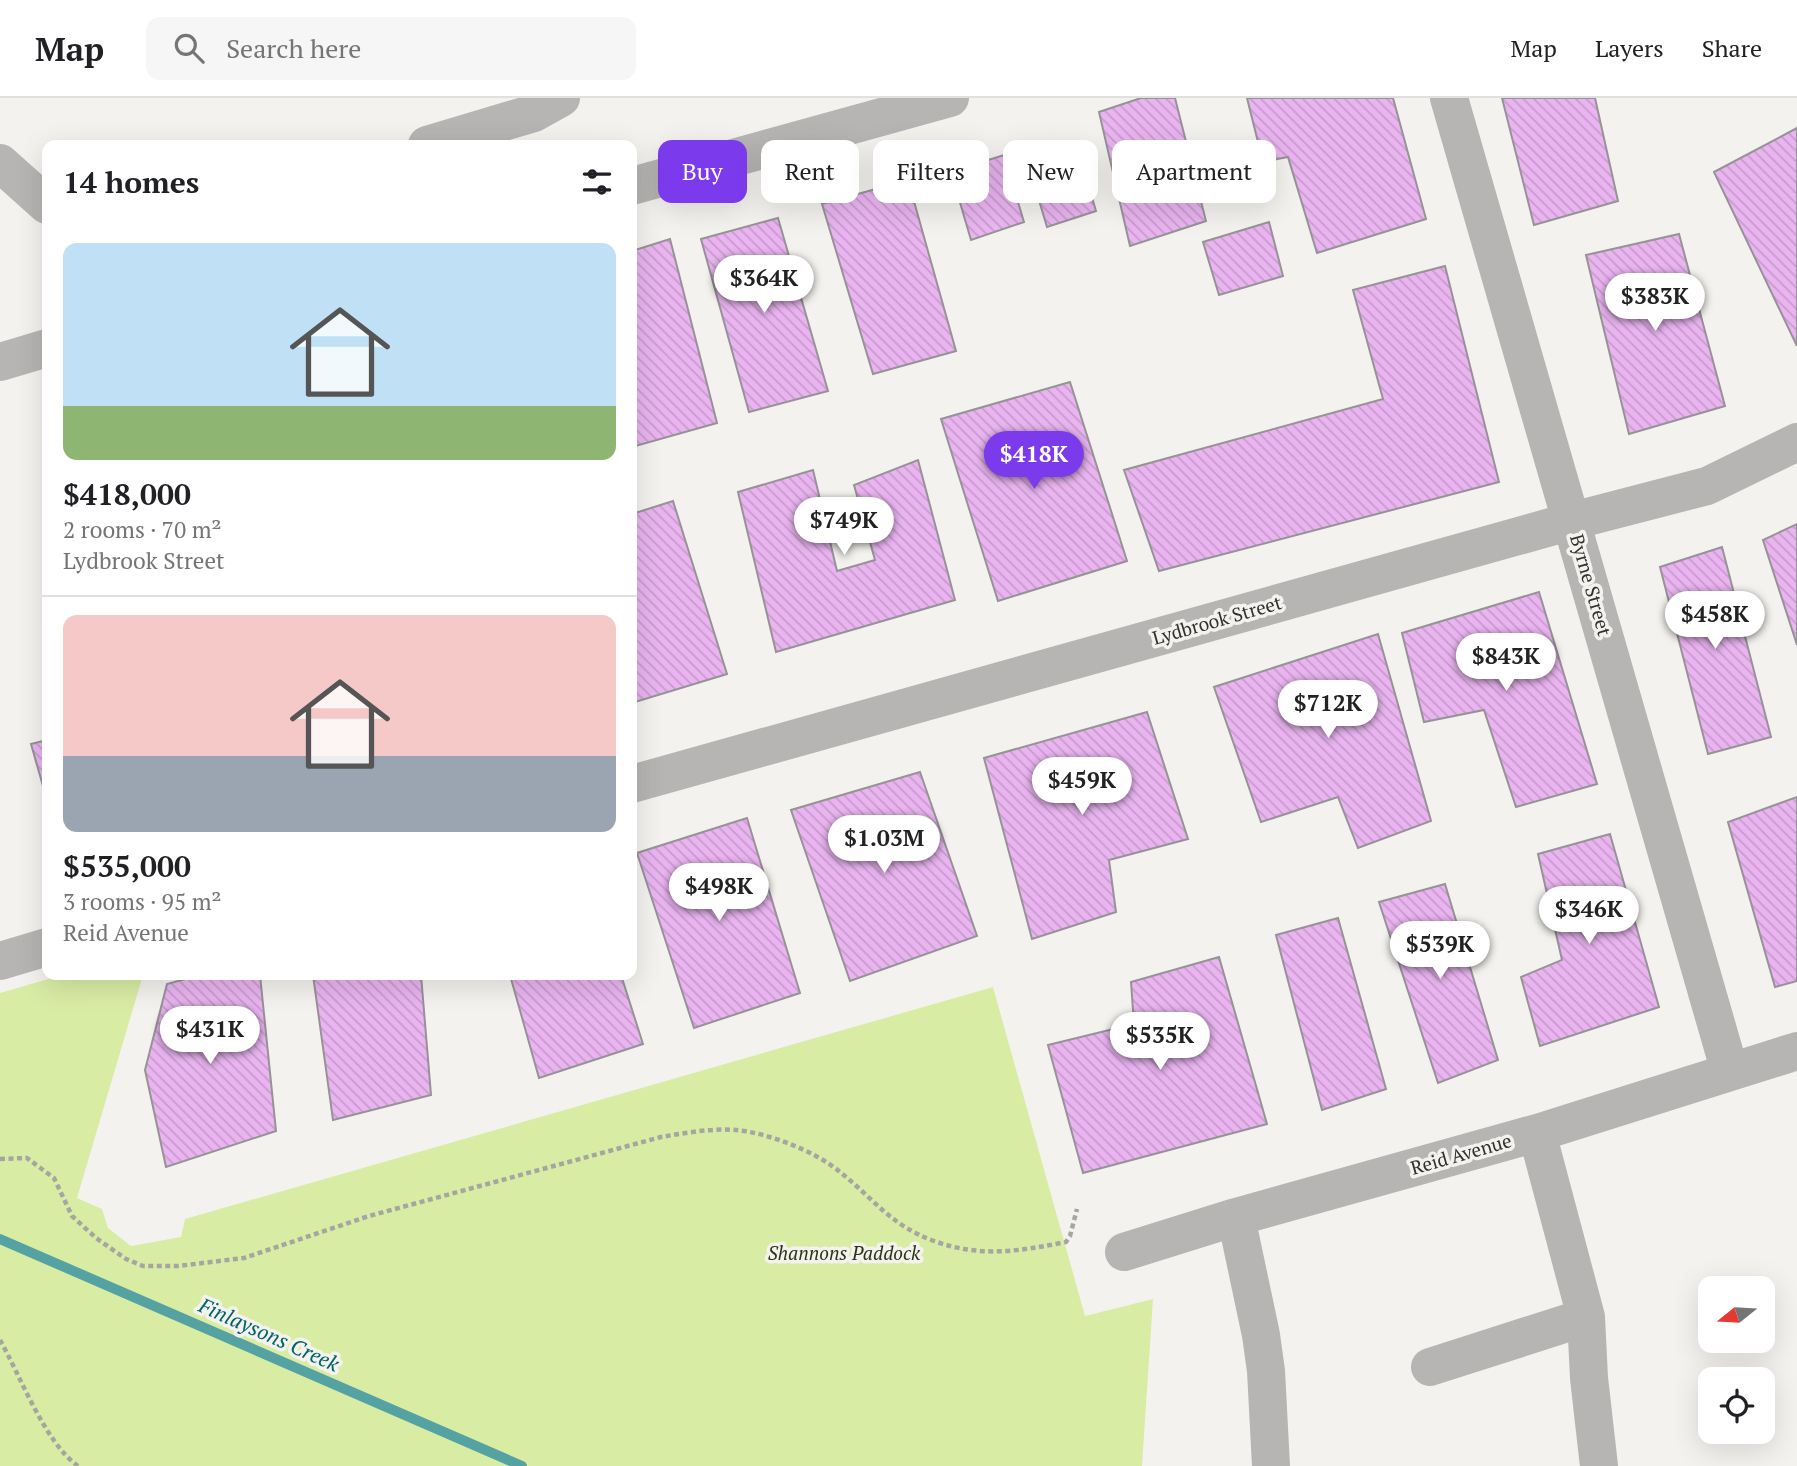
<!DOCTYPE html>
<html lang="en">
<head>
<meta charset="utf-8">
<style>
	:root { --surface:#fff; --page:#f6f6f6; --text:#202124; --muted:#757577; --line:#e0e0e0; --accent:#7c3aed }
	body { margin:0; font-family:"PT Serif",serif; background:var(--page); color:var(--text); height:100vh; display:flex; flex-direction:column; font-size:26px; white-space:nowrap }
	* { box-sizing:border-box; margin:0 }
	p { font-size:23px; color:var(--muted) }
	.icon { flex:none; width:38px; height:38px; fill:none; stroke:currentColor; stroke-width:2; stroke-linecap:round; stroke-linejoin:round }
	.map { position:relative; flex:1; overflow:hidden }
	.details { position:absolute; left:42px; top:42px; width:595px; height:840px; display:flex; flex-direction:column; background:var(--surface); border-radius:14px; box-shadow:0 7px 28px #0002 }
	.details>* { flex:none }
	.guide { position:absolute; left:658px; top:42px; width:665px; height:63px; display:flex; gap:14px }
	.needle { width:46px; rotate:252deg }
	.tools { position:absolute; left:1698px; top:1178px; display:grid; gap:14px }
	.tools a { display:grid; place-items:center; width:77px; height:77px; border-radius:14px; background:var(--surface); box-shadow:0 7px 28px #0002; font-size:35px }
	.price { position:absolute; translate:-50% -60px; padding:0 16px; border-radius:24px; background:#fff; color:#222; font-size:23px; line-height:46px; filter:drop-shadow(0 2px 4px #0008) }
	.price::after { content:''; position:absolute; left:50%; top:42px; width:21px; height:16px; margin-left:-10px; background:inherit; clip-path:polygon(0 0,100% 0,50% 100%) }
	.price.on { background:var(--accent); color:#fff }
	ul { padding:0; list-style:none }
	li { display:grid; align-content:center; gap:14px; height:371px; padding:0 21px }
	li+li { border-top:2px solid var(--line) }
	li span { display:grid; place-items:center; height:217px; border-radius:14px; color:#555 }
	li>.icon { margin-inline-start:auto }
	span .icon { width:126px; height:126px; fill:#fffc; stroke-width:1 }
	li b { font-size:30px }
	h2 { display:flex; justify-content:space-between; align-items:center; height:84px; padding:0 21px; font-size:30px }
	.pill { padding:0 24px; border-radius:14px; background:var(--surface); box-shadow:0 7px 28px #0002; font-size:24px; line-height:63px }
	.pill.on { background:var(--accent); color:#fff }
	header { display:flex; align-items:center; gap:42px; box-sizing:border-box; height:98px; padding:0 35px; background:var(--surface); border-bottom:2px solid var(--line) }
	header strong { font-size:33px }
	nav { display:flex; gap:38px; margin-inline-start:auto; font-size:24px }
	.search { width:490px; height:63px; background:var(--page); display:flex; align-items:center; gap:18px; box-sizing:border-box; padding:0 24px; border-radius:14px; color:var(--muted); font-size:26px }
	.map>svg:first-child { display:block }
</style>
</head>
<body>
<header>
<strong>Map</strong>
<div class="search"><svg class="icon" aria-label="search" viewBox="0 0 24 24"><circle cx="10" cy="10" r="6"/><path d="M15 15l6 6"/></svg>Search here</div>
<nav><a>Map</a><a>Layers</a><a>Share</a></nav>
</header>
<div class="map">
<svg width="1797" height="1368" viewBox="0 0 1797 1368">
	<defs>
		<pattern id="building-back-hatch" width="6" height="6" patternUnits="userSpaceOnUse" patternTransform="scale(1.75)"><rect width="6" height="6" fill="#e9b4f0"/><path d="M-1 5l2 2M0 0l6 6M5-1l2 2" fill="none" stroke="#c89bce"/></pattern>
	</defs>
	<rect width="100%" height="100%" fill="#f4f2ef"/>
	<!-- park -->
	<path fill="#d9eca4" d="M62,877H143L77,1100L102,1111L108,1130L131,1148L181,1139L185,1121L993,889L1085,1218L1153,1201L1142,1368H0V895Z"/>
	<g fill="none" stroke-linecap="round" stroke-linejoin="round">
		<!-- stream -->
		<path stroke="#55a2a3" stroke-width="10" d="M0,1141L522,1368"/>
	</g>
	<!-- building -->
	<path fill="url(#building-back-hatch)" stroke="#959396" stroke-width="2" d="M1141,0H1175L1206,123L1130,148L1099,14Z
		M1247,0H1393L1426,121L1317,155L1288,59L1263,64Z
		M1502,0H1595L1618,103L1534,127Z
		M1797,30V248L1714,74Z
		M1004,57L1024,124L971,142L951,74Z
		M1082,64L1096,113L1047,129L1032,79Z
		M908,82L956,253L873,276L822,106Z
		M778,120L828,293L749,314L701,141Z
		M1269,124L1283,178L1219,197L1203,144Z
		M1679,136L1725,308L1629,336L1586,157Z
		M670,141L717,325L632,349V153Z
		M1445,168L1499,384L1159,473L1124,372L1383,301L1353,192Z
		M1070,284L1127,463L998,503L941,321Z
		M918,362L955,502L776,554L738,394L813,372L837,473L875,462L854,387Z
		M673,403L727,576L632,605V416Z
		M1797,426V547L1763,442Z
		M1722,449L1771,639L1708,656L1660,469Z
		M1539,494L1597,686L1516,709L1484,612L1424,624L1402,535Z
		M1378,536L1431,723L1358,750L1338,699L1261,724L1214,589Z
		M1147,614L1188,741L1109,762L1116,814L1032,841L984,660Z
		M47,642V702L31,646Z
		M920,674L977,838L850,883L791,712Z
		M1797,699V883L1775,889L1728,724Z
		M747,720L800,895L694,930L637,755Z
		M1610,736L1659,909L1540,948L1521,879L1562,862L1538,756Z
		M1445,786L1498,962L1438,985L1379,804Z
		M1338,820L1386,991L1322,1012L1276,837Z
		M1219,859L1267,1026L1083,1075L1048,947L1134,926L1131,884Z
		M200,877H260L276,1033L166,1069L145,972L167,886Z
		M313,877H421L431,997L333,1022Z
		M510,877H621L643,946L539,980Z"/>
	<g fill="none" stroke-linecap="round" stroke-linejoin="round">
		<!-- path -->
		<path stroke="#a6a5a2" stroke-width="4.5" stroke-dasharray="5 3.5" stroke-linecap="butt" d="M0,1061L27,1060L54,1080L72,1118L96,1140L126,1161L143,1168H178L244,1160L369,1118L661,1039C685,1035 711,1030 736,1032C768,1035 815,1053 840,1074C874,1101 890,1127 934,1143C981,1160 1020,1153 1066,1144L1070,1138L1077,1111
			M0,1242C20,1277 45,1345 78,1368"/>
		<!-- minor -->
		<path stroke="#b6b5b4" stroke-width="38" d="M1449,0L1730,974
			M427,47L534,15L561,0
			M0,65L47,107
			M632,88L950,0
			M0,264L47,250
			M632,686L1572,423L1707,388L1797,344
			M0,863L47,849
			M1537,1035L1586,1219L1589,1280L1599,1368
			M1236,1119L1261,1237L1266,1273L1271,1368
			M1124,1154L1236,1119L1537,1035L1797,953
			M1430,1269L1586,1219"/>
	</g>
	<g text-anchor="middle" stroke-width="7" stroke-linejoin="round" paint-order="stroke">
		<!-- street labels -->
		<g font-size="19" fill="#323130" stroke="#f4f2ef">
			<text transform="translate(1591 487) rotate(74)" y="7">Byrne Street</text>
			<text transform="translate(1217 522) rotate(-16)" y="7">Lydbrook Street</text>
			<text transform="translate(1461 1056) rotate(-16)" y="7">Reid Avenue</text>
		</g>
		<!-- park labels -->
		<g font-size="19" font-style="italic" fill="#2c3414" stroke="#f4f2ef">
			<text x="844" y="1162">Shannons Paddock</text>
		</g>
		<!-- water labels -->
		<g font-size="21" font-style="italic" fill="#006566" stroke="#f4f2ef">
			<text transform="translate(269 1237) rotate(24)" y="7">Finlaysons Creek</text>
		</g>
	</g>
</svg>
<div class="tools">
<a><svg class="needle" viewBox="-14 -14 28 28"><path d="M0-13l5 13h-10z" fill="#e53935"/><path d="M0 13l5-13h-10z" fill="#757577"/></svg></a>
<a><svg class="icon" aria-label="locate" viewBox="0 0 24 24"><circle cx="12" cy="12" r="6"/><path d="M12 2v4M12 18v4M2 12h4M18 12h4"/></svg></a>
</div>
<b class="price" style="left:764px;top:217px">$364K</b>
<b class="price" style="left:1655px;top:235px">$383K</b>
<b class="price on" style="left:1034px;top:393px">$418K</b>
<b class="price" style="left:844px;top:459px">$749K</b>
<b class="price" style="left:1715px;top:553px">$458K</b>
<b class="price" style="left:1506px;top:595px">$843K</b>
<b class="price" style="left:1328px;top:642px">$712K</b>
<b class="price" style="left:1082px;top:719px">$459K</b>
<b class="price" style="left:884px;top:777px">$1.03M</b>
<b class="price" style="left:719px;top:825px">$498K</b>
<b class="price" style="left:1589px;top:848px">$346K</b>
<b class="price" style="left:1440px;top:883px">$539K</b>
<b class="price" style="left:210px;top:968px">$431K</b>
<b class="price" style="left:1160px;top:974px">$535K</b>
<div class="guide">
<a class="pill on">Buy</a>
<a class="pill">Rent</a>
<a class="pill">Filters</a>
<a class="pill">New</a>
<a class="pill">Apartment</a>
</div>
<section class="details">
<h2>14 homes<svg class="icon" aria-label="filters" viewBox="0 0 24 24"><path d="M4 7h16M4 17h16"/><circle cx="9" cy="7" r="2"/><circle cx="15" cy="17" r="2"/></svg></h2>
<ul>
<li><span style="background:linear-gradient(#bfe0f5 75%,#8fb573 0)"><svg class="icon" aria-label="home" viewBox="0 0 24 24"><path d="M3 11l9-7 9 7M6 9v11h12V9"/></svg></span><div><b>$418,000</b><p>2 rooms · 70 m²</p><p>Lydbrook Street</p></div></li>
<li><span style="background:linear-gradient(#f6c9c9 65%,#9aa5b1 0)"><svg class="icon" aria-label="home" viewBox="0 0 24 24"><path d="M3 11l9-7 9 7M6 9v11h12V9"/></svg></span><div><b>$535,000</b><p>3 rooms · 95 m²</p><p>Reid Avenue</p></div></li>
</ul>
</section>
</div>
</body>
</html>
